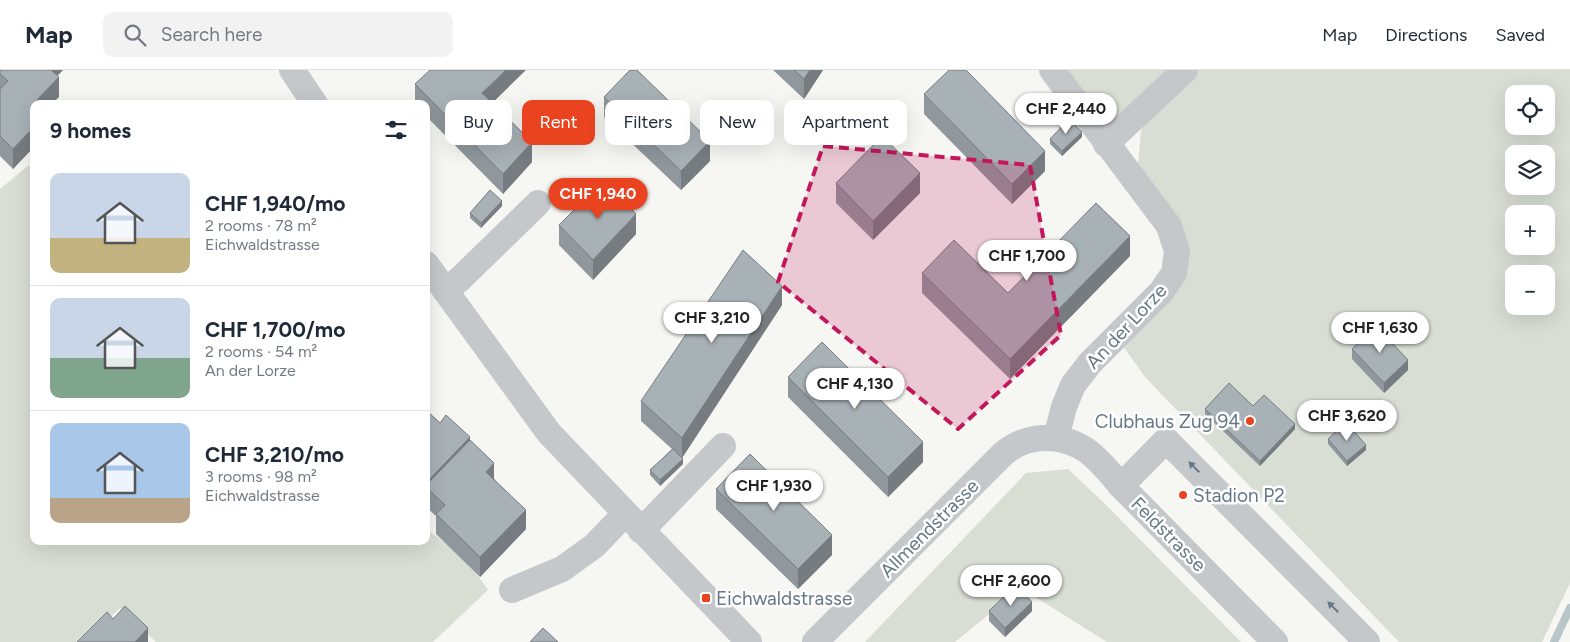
<!DOCTYPE html>
<html lang="en">
<head>
<meta charset="utf-8">
<style>
	:root { --surface:#fff; --page:#f2f2f3; --text:#1f2937; --muted:#747a83; --line:#e0e1e3; --accent:#e94320 }
	body { margin:0; font-family:Figtree,sans-serif; background:var(--page); color:var(--text); height:100vh; display:flex; flex-direction:column; font-size:19px; white-space:nowrap }
	* { box-sizing:border-box; margin:0 }
	p { font-size:16px; color:var(--muted) }
	.icon { flex:none; width:28px; height:28px; fill:none; stroke:currentColor; stroke-width:2; stroke-linecap:round; stroke-linejoin:round }
	.map { position:relative; flex:1; overflow:hidden }
	.details { position:absolute; left:30px; top:30px; width:400px; height:445px; display:flex; flex-direction:column; background:var(--surface); border-radius:10px; box-shadow:0 5px 20px #0002 }
	.details>* { flex:none }
	.hud { position:absolute; left:445px; top:30px; width:475px; height:45px; display:flex; gap:10px }
	.tools { position:absolute; left:1505px; top:15px; display:grid; gap:10px }
	.tools a { display:grid; place-items:center; width:50px; height:50px; border-radius:10px; background:var(--surface); box-shadow:0 5px 20px #0002; font-size:25px }
	.price { position:absolute; translate:-50% -42px; padding:0 11px; border-radius:18px; background:#fff; color:#222; font-size:16px; line-height:32px; filter:drop-shadow(0 1px 2px #0008) }
	.price::after { content:''; position:absolute; left:50%; top:30px; width:15px; height:11px; margin-left:-8px; background:inherit; clip-path:polygon(0 0,100% 0,50% 100%) }
	.price.on { background:var(--accent); color:#fff }
	ul { padding:0; list-style:none }
	li { display:flex; align-items:center; gap:15px; height:125px; padding:0 20px }
	li+li { border-top:1px solid var(--line) }
	li span { display:grid; place-items:center; flex:none; width:140px; height:100px; border-radius:10px; color:#555 }
	li>.icon { margin-inline-start:auto }
	span .icon { width:60px; height:60px; fill:#fffc; stroke-width:1 }
	li b { font-size:21px }
	h2 { display:flex; justify-content:space-between; align-items:center; height:60px; padding:0 20px; font-size:21px }
	.pill { padding:0 18px; border-radius:10px; background:var(--surface); box-shadow:0 5px 20px #0002; font-size:18px; line-height:45px }
	.pill.on { background:var(--accent); color:#fff }
	header { display:flex; align-items:center; gap:30px; box-sizing:border-box; height:70px; padding:0 25px; background:var(--surface); border-bottom:1px solid var(--line) }
	header strong { font-size:24px }
	nav { display:flex; gap:28px; margin-inline-start:auto; font-size:18px }
	.search { width:350px; height:45px; background:var(--page); display:flex; align-items:center; gap:12px; box-sizing:border-box; padding:0 18px; border-radius:10px; color:var(--muted); font-size:19px }
	.map>svg:first-child { display:block }
</style>
</head>
<body>
<header>
<strong>Map</strong>
<div class="search"><svg class="icon" aria-label="search" viewBox="0 0 24 24"><circle cx="10" cy="10" r="6"/><path d="M15 15l6 6"/></svg>Search here</div>
<nav><a>Map</a><a>Directions</a><a>Saved</a></nav>
</header>
<div class="map">
<svg width="1570" height="572" viewBox="0 0 1570 572">
	<rect width="100%" height="100%" fill="#f6f6f3"/>
	<!-- green -->
	<path fill="#d8ded4" fill-rule="evenodd" d="M1068,0H1570V513L1542,572H1399L1145,307L1123,276L1187,202L1138,95L1141,61L1159,25L1108,55ZM1514,24H1546V56H1514ZM1514,84H1546V116H1514ZM1514,144H1546V176H1514ZM1514,204H1546V236H1514Z
		M34,94V471H426V460C445,469 477,502 488,520L433,572H156L120,538L85,572H0V119L28,96Z
		M1068,399L1104,433L1241,572H1107L1021,518L955,572H865L1026,403Z"/>
	<g fill="none" stroke-linecap="round" stroke-linejoin="round">
		<!-- stream -->
		<path stroke="#b9c6c9" stroke-width="8" d="M1554,572L1570,538"/>
		<!-- minor -->
		<path stroke="#c4c8cb" stroke-width="26" d="M292,0L315,34
			M1052,0L1169,156L1177,181L1174,203L1161,222L1090,293L1073,315L1064,337L1056,368
			M1106,74L1185,0
			M426,194L549,363L749,572
			M445,221L460,209L538,133
			M1121,416L1166,370L1367,572
			M641,461L723,376
			M512,520L562,499L594,476L625,444
			M815,572L1004,383C1027,364 1060,363 1086,380C1100,390 1110,403 1121,416L1275,572"/>
	</g>
	<!-- wall -->
	<path fill="#90989d" d="M0,0H63L57,6L59,27L34,34V82L31,80L13,99L0,86Z
		M773,0H823L804,29Z
		M415,14L492,33L532,92L503,124L426,46V34H415Z
		M924,24L1045,101L1012,134L924,44Z
		M604,27L710,91L681,120L604,47Z
		M1082,67L1062,86L1050,74V69Z
		M836,113L920,123L873,170L836,133Z
		M502,136L481,158L470,148V143Z
		M559,155L636,164L593,210L559,175Z
		M1130,186L1010,309L922,223V203L1008,223Z
		M782,235L682,388L683,394L660,416L650,405V400L672,379L641,351V331Z
		M1352,279L1408,300L1384,323L1352,289Z
		M788,307L923,392L888,427L788,327Z
		M1253,336L1295,359L1260,396L1205,344V339Z
		M426,340L440,353L470,370L526,459L480,507L436,464V446L426,437Z
		M1328,369L1366,380L1347,396L1328,374Z
		M716,419L832,485L798,519L716,439Z
		M989,541H1032L1005,567L989,551Z"/>
	<!-- shaded-wall -->
	<path fill="#767c7f" d="M47,0H63L47,16Z
		M506,0H526L482,43V23Z
		M810,0H823L804,29V9Z
		M59,7V27L52,34H35V32Z
		M31,60V80L13,99V79Z
		M1082,62V67L1062,86V81Z
		M710,71V91L681,120V101Z
		M532,72V92L503,124V104Z
		M1045,81V101L1012,134V114Z
		M920,103V123L873,170V151Z
		M502,131V136L481,158V153Z
		M636,144V164L593,210V190Z
		M1130,166V186L1010,309V289Z
		M782,216V235L682,388V368Z
		M1408,290V300L1384,323V313Z
		M1295,354V359L1260,396V391Z
		M470,367V390L426,417V413Z
		M923,372V392L888,427V407Z
		M1366,375V380L1347,396V391Z
		M683,389V394L660,416V410Z
		M494,393V413L486,402Z
		M526,440V459L480,507V487Z
		M832,465V485L798,519V499Z
		M1032,532V541L1005,567V558Z
		M148,558V572H135Z"/>
	<!-- building -->
	<path fill="#a8b1b6" stroke="#767c7f" d="M0,0H51L59,7L35,32L38,34H34V62L31,60L13,79L0,66V19L8,11L0,4Z
		M430,0H506L482,23L532,72L503,104L415,14Z
		M630,0H637L710,71L681,101L604,27Z
		M794,0H810L804,9Z
		M949,0H966L1045,81L1012,114L924,24Z
		M1069,49L1082,62L1062,81L1050,69Z
		M882,66L920,103L873,151L836,113Z
		M603,111L636,144L593,190L559,155Z
		M490,120L502,131L481,153L470,143Z
		M1096,133L1130,166L1010,289L922,203L954,170L1008,223Z
		M743,180L782,216L682,368L641,331Z
		M1376,256L1408,290L1384,313L1352,279Z
		M822,272L923,372L888,407L788,307Z
		M1229,313L1253,336L1264,325L1295,354L1260,391L1205,339Z
		M426,340L440,353L446,345L470,367L426,413Z
		M1346,352L1366,375L1347,391L1328,369Z
		M470,370L494,393L486,402L526,440L480,487L436,444L445,435L426,417V415Z
		M673,379L683,389L660,410L650,400Z
		M750,384L832,465L798,499L716,419Z
		M1016,515L1032,532L1005,558L989,541Z
		M125,536L148,558L135,572H77L107,542L113,549Z
		M543,558L558,572H530Z"/>
	<!-- one-way arrows -->
	<defs><path id="oneway-solid" d="M-6-.8H1V-3.2L6.5 0L1 3.2V.8H-6Z" transform="scale(1.25)"/></defs>
	<g fill="#647885">
		<use href="#oneway-solid" transform="translate(1194 397) rotate(-135)"/>
		<use href="#oneway-solid" transform="translate(1333 537) rotate(-135)"/>
	</g>
	<!-- marked area -->
	<path fill="#c2185b" fill-opacity="0.2" stroke="#c2185b" stroke-width="4" stroke-dasharray="10 6" stroke-linejoin="round" d="M823,76L1030,95L1061,265L958,359L778,212Z"/>
	<!-- markers -->
	<g fill="#e94320" stroke="#fff" stroke-width="2">
		<circle cx="1250" cy="351" r="5"/>
		<circle cx="1183" cy="425" r="5"/>
		<rect x="701" y="523" width="10" height="10" rx="2.5"/>
	</g>
	<g text-anchor="middle" stroke-width="5" stroke-linejoin="round" paint-order="stroke">
		<!-- street labels -->
		<g font-size="19" fill="#647885" stroke="#fff">
			<text transform="translate(1126 256) rotate(-47)" y="7">An der Lorze</text>
			<text transform="translate(929 458) rotate(-45)" y="7">Allmendstrasse</text>
			<text transform="translate(1169 464) rotate(45)" y="7">Feldstrasse</text>
		</g>
		<!-- poi labels -->
		<g font-size="19" fill="#647885" stroke="#fff" text-anchor="start">
			<text x="1240" y="358" text-anchor="end">Clubhaus Zug 94</text>
			<text x="1193" y="432">Stadion P2</text>
			<text x="716" y="535">Eichwaldstrasse</text>
		</g>
	</g>
</svg>
<div class="tools">
<a><svg class="icon" aria-label="locate" viewBox="0 0 24 24"><circle cx="12" cy="12" r="6"/><path d="M12 2v4M12 18v4M2 12h4M18 12h4"/></svg></a>
<a><svg class="icon" aria-label="layers" viewBox="0 0 24 24"><path d="M12 4l9 5-9 5-9-5zM3 14l9 5 9-5"/></svg></a>
<a>+</a>
<a>−</a>
</div>
<b class="price" style="left:1066px;top:65px">CHF 2,440</b>
<b class="price on" style="left:598px;top:150px">CHF 1,940</b>
<b class="price" style="left:1027px;top:212px">CHF 1,700</b>
<b class="price" style="left:712px;top:274px">CHF 3,210</b>
<b class="price" style="left:1380px;top:284px">CHF 1,630</b>
<b class="price" style="left:855px;top:340px">CHF 4,130</b>
<b class="price" style="left:1347px;top:372px">CHF 3,620</b>
<b class="price" style="left:774px;top:442px">CHF 1,930</b>
<b class="price" style="left:1011px;top:537px">CHF 2,600</b>
<div class="hud">
<a class="pill">Buy</a>
<a class="pill on">Rent</a>
<a class="pill">Filters</a>
<a class="pill">New</a>
<a class="pill">Apartment</a>
</div>
<section class="details">
<h2>9 homes<svg class="icon" aria-label="filters" viewBox="0 0 24 24"><path d="M4 7h16M4 17h16"/><circle cx="9" cy="7" r="2"/><circle cx="15" cy="17" r="2"/></svg></h2>
<ul>
<li><span style="background:linear-gradient(#c9d6e8 65%,#c2b280 0)"><svg class="icon" aria-label="home" viewBox="0 0 24 24"><path d="M3 11l9-7 9 7M6 9v11h12V9"/></svg></span><div><b>CHF 1,940/mo</b><p>2 rooms · 78 m²</p><p>Eichwaldstrasse</p></div></li>
<li><span style="background:linear-gradient(#c9d6e8 60%,#7fa58c 0)"><svg class="icon" aria-label="home" viewBox="0 0 24 24"><path d="M3 11l9-7 9 7M6 9v11h12V9"/></svg></span><div><b>CHF 1,700/mo</b><p>2 rooms · 54 m²</p><p>An der Lorze</p></div></li>
<li><span style="background:linear-gradient(#a9c7e8 75%,#b9a48a 0)"><svg class="icon" aria-label="home" viewBox="0 0 24 24"><path d="M3 11l9-7 9 7M6 9v11h12V9"/></svg></span><div><b>CHF 3,210/mo</b><p>3 rooms · 98 m²</p><p>Eichwaldstrasse</p></div></li>
</ul>
</section>
</div>
</body>
</html>
